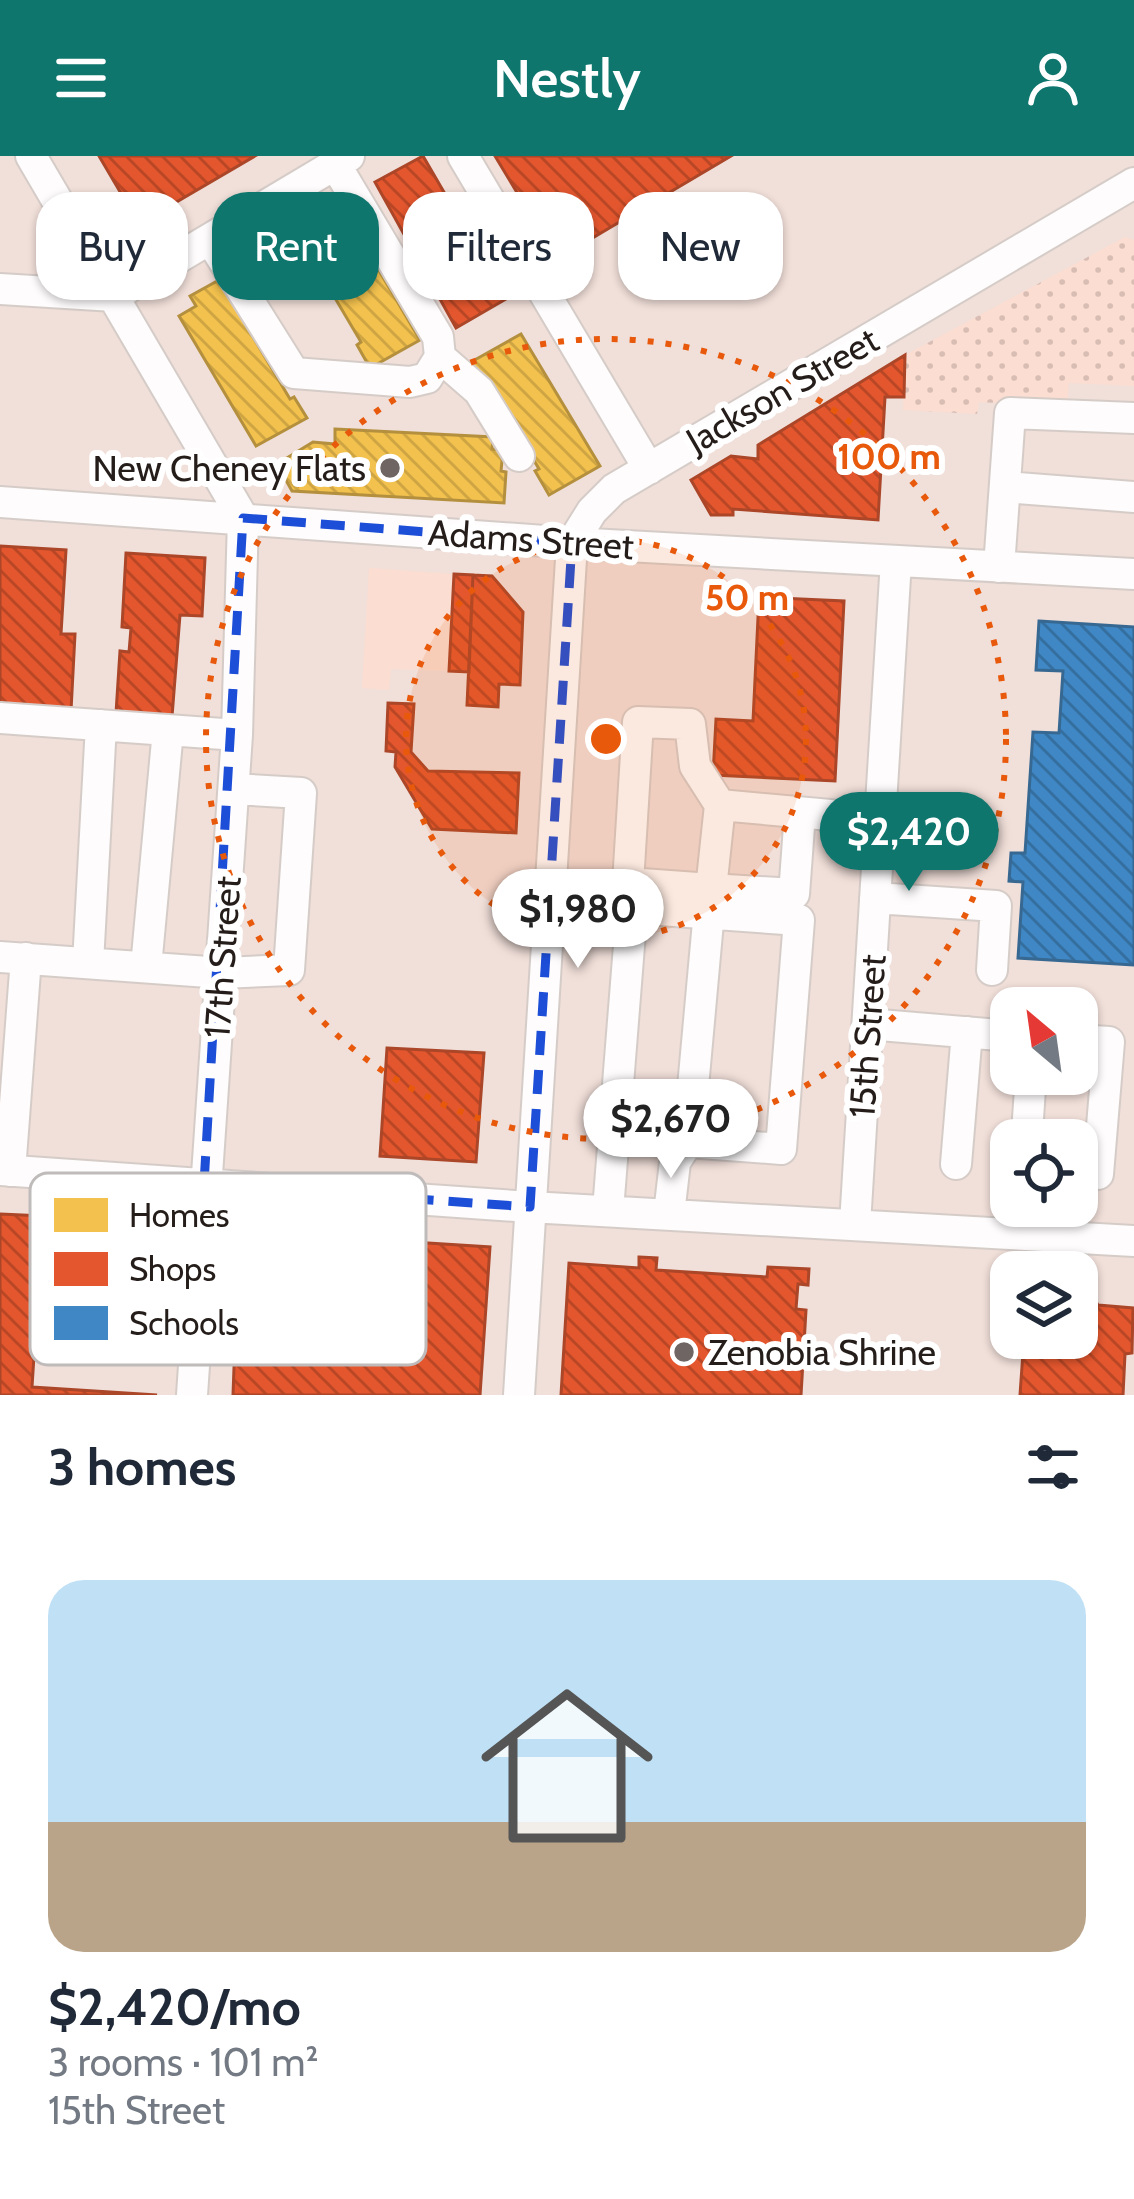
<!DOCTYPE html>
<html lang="en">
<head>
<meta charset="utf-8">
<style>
	:root { --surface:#fff; --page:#f6f6f7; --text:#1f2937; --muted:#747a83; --line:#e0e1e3; --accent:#0f766e }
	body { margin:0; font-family:Cabin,sans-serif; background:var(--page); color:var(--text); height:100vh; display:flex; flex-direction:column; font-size:45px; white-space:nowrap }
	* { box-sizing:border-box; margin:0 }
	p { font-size:39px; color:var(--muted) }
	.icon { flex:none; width:66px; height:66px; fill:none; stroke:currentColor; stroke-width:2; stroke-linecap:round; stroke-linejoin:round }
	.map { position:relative; height:1239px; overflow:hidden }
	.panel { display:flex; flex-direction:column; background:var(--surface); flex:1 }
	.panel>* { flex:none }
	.guide { position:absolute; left:36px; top:36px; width:1062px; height:108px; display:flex; gap:24px }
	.needle { width:78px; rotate:331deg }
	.tools { position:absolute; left:990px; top:831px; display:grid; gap:24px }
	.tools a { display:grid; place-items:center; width:108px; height:108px; border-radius:24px; background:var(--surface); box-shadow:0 3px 9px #0004; font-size:60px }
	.price { position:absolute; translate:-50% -102px; padding:0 27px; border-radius:42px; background:#fff; color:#222; font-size:39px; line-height:78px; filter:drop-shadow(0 3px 6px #0008) }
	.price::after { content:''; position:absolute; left:50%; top:72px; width:36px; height:27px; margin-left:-18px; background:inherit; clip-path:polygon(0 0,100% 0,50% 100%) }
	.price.current { background:var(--accent); color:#fff }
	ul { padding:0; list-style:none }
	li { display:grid; align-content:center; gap:24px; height:636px; padding:0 48px }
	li+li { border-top:3px solid var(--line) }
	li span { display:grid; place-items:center; height:372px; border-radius:36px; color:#555 }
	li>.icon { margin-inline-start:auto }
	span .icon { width:216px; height:216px; fill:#fffc; stroke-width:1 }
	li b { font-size:51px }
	h2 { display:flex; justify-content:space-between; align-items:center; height:144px; padding:0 48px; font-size:51px }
	.chip { padding:0 42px; border-radius:36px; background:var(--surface); box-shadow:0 3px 9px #0004; font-size:42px; line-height:108px }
	.chip.current { background:var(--accent); color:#fff }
	header { display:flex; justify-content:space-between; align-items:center; height:156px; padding:0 48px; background:var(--accent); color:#fff; font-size:54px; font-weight:600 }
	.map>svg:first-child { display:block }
</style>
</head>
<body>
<header><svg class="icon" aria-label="menu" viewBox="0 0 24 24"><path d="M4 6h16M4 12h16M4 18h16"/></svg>Nestly<svg class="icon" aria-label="person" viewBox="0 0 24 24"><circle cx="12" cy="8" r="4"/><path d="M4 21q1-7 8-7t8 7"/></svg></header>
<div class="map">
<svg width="1134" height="1239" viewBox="0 0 1134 1239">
	<defs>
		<pattern id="garden-dots" width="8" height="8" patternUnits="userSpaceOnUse" patternTransform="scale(3)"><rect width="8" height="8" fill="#fbddd1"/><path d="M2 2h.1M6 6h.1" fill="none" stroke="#d7bdb3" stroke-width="1.8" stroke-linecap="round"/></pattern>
		<pattern id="homes-back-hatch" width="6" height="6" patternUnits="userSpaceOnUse" patternTransform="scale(3)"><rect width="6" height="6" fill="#f2c14e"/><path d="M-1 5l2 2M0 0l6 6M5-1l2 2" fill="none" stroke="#cfa544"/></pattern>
		<pattern id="shops-back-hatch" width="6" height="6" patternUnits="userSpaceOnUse" patternTransform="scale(3)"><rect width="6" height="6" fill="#e4572e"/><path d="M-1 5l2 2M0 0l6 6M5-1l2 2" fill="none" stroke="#b94726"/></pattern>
		<pattern id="schools-back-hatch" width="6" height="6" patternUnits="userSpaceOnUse" patternTransform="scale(3)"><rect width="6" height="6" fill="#3f88c5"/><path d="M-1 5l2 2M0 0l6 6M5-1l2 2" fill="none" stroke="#356f9f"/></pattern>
	</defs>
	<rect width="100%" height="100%" fill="#f8eeea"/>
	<!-- built -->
	<path fill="#f1dfd9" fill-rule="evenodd" d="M0,0H1134V1239H0ZM1011,852H1077V918H1011ZM1011,984H1077V1050H1011ZM1011,1116H1077V1182H1011Z"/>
	<!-- grass -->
	<path fill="#fbddd1" d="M369,412L454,418L449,515L391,513L389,534L362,532Z"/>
	<!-- garden -->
	<path fill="url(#garden-dots)" d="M1125,81L1134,84V230L1069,227L1067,251L979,246L977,258L903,254L905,199Z"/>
	<!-- homes -->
	<path fill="url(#homes-back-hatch)" stroke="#b4903e" stroke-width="3" d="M342,52L420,184L370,212L357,189L361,186L309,98L305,101L293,80Z
		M219,124L290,243L294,241L307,262L256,290L179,160L196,150L190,140Z
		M521,178L600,310L549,339L535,315L539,313L487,226L483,228L471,206Z
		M335,273L493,281L492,293L503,295L501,315L506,316L504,347L292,335L277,308L313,286L335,288Z"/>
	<!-- shops -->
	<path fill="url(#shops-back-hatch)" stroke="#ab4628" stroke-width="3" d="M99,0H255L139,68Z
		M423,0L506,143L456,172L375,26Z
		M495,0H731L557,103Z
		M905,199L904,241H885L878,364L733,353V359H711L691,324L731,300L758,303V289Z
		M0,390L66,394L61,478H75L71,555L0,551Z
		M126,397L205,402L202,460L180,459L172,561L116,557L120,495L129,496L131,472L122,471Z
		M454,418L473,419L469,516L449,515Z
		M473,419L492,420L523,456L520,529L499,528L498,551L467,549Z
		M759,441L844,445L835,625L713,619L716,563L753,565Z
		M388,547L414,548L411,596L428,615L519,617L516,677L432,673L395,611L396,596L386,595Z
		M387,892L484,897L476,1006L380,1000Z
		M0,1058L43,1060L32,1231L157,1239H0Z
		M239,1075L490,1091L480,1239H233Z
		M639,1101L657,1102L656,1114L767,1121L768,1111L809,1113L808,1129L798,1128L796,1153L806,1154L801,1239H561L569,1107L639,1112Z
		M1077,1131L1089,1134L1098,1149L1133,1152L1132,1197L1125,1198L1123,1239H1020L1024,1182H1077Z"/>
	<!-- schools -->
	<path fill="url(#schools-back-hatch)" stroke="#376892" stroke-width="3" d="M1039,465L1134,471V809L1018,802L1023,726L1009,725L1011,697H1025L1033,576L1059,577L1063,515L1036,514Z"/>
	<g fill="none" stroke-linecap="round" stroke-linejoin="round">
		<!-- minor casing -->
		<g stroke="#d5ccc8" stroke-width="34">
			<path id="minor" d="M31,0L243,362L237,579L192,1239
				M463,0L649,313
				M210,83L294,217L410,226L427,222L440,201L438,181L335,8
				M0,133L114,140L349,0
				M440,201L479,235L519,300
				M1005,331L1134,341
				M0,346L572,387L1134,418
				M999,411L1010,257L1134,262
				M0,562L237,579
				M638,566L690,568L695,610L720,649L711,733L628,727Z
				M720,649L830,659
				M875,742L996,750L992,814
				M0,801L222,817L289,814L301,637L234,633
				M88,807L101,569
				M146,811L168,574
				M868,868L1011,880
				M1077,884L1109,886L1098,1018H1077
				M1027,977L1031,918
				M956,1008L967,876
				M0,1014L530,1051L1134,1085
				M10,1015L26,802
				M608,1054L632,752L799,764L781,993L688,986
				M669,1058L675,1006L688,986L711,733L794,738L800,657
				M855,1068L896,405
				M519,1239L572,387L592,355L614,333L1134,27"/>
		</g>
		<!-- minor -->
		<use href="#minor" stroke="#fefcfc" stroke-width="30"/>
	</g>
	<!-- marked area -->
	<path fill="none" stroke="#1d4ed8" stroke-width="9" stroke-dasharray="24 15" stroke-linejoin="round" d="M243,362L572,387L530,1051L204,1028Z"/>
	<!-- distance rings -->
	<circle cx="606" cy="583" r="200" fill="#e8590c" fill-opacity=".12"/>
	<g fill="none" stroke="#e8590c" stroke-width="6" stroke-dasharray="6 12">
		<circle cx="606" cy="583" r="200"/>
		<circle cx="606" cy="583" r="400"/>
	</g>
	<!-- markers -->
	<g fill="#6f6663" stroke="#fff" stroke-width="4.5">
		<circle cx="390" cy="312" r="12"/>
		<circle cx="684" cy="1196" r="12"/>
	</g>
	<g text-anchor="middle" stroke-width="12" stroke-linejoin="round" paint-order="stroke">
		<!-- street labels -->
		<g font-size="36" fill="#251d1a" stroke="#fff">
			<text transform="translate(782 234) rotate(-30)" y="13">Jackson Street</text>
			<text transform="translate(531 383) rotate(4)" y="13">Adams Street</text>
			<text transform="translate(222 801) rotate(-86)" y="13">17th Street</text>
			<text transform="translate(867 880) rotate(-86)" y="13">15th Street</text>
		</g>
		<!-- poi labels -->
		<g font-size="36" fill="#251d1a" stroke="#fff" text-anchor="end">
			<text x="366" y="325">New Cheney Flats</text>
			<text x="708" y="1209" text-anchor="start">Zenobia Shrine</text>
		</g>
	</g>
	<!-- legend -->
	<rect x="30" y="1017" width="396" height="192" rx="18" fill="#fff" stroke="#bebbba" stroke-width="3"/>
	<rect x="54" y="1042" width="54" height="34" fill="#f2c14e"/>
	<rect x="54" y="1096" width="54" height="34" fill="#e4572e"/>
	<rect x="54" y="1150" width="54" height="34" fill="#3f88c5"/>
	<g font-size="33" fill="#251d1a">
		<text x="129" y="1071">Homes</text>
		<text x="129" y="1125">Shops</text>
		<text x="129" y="1179">Schools</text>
	</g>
	<circle cx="606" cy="583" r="18" fill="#e8590c" stroke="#fff" stroke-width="6"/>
	<g font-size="36" text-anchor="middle" font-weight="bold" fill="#e8590c" stroke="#fff" stroke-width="12" stroke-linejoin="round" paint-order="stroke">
		<text x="889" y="313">100 m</text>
		<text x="747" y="454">50 m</text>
	</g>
</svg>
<div class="tools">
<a><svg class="needle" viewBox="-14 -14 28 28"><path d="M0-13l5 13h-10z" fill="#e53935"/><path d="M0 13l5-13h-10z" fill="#747a83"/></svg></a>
<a><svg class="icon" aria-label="locate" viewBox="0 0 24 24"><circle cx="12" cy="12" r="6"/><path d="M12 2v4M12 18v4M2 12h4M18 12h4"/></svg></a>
<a><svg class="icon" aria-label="layers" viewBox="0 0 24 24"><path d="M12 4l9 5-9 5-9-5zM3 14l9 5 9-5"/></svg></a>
</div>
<b class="price current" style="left:909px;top:738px">$2,420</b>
<b class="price" style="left:578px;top:815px">$1,980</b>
<b class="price" style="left:671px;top:1025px">$2,670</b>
<div class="guide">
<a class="chip">Buy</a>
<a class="chip current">Rent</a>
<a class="chip">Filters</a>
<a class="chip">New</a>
</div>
</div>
<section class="panel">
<h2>3 homes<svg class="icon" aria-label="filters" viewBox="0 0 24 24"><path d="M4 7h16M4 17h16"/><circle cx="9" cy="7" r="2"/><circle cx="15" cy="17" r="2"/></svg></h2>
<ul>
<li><span style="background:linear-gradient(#bfe0f5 65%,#b9a48a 0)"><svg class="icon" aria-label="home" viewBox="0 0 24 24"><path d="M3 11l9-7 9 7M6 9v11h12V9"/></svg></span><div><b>$2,420/mo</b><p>3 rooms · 101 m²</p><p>15th Street</p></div></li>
</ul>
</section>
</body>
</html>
